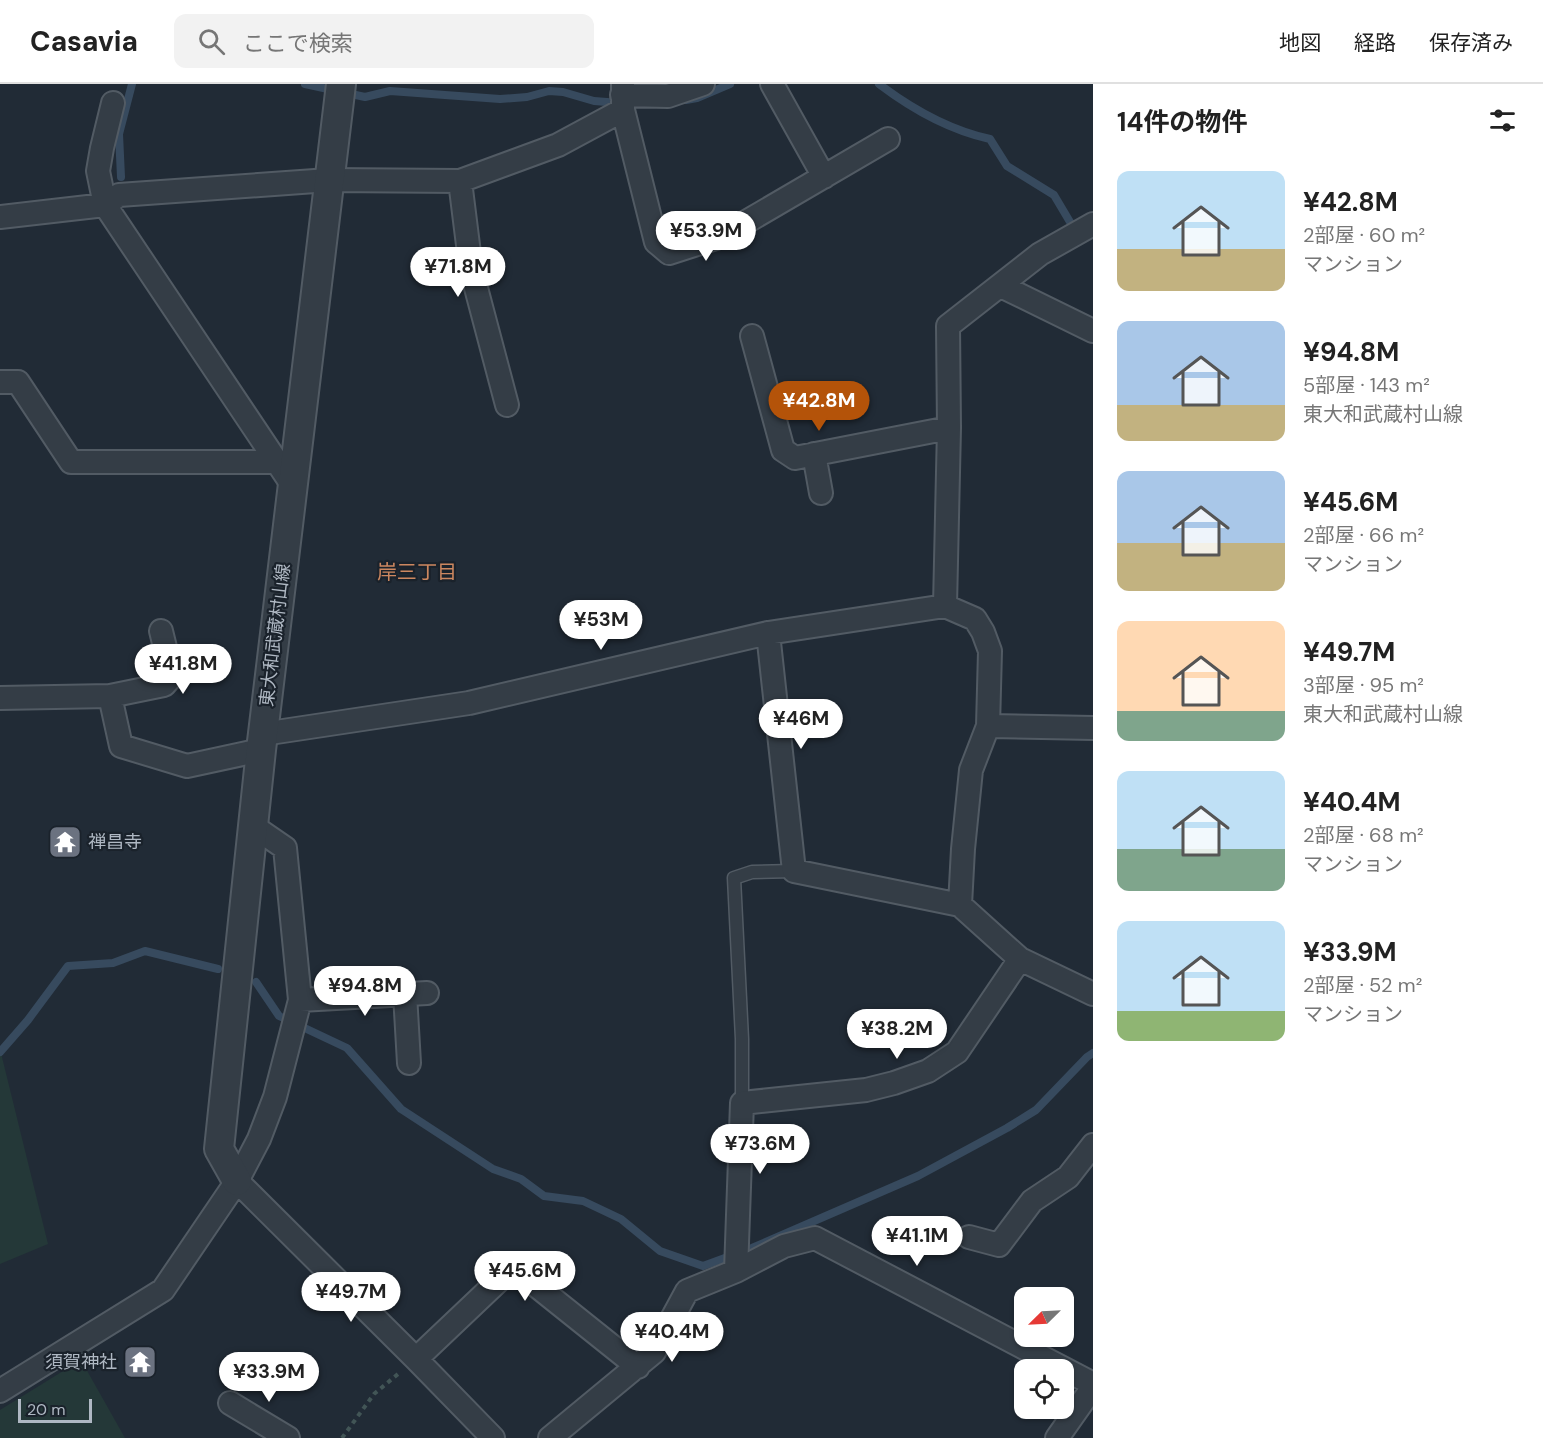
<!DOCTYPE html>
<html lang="ja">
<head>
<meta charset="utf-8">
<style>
	:root { --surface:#fff; --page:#f2f2f2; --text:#222; --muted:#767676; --line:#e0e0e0; --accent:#b45309 }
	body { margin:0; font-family:"DM Sans","Noto Sans JP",sans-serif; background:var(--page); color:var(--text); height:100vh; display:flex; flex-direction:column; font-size:22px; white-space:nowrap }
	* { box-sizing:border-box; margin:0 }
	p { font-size:20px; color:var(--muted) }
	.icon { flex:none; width:33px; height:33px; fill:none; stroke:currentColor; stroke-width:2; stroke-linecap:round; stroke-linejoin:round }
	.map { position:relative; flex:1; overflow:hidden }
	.panel { display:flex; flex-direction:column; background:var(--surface); width:450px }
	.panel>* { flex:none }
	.needle { width:39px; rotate:246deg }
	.controls { position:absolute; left:1014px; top:1203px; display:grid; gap:12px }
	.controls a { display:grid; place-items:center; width:60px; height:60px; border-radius:12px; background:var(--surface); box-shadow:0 2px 4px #0004; font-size:30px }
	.scale { position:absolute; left:18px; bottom:15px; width:74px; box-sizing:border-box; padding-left:6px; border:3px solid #afb8c3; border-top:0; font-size:16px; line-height:21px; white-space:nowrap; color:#afb8c3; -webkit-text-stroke:4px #1a222b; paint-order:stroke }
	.price { position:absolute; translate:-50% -51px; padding:0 14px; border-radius:21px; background:#fff; color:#222; font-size:20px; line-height:39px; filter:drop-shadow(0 2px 3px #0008) }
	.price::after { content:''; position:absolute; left:50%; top:36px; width:18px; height:14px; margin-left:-9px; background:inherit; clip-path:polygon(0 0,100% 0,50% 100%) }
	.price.current { background:var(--accent); color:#fff }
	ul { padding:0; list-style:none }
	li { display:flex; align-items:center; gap:18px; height:150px; padding:0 24px }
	li span { display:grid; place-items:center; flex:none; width:168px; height:120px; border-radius:12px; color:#555 }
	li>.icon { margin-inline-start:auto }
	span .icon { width:72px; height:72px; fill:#fffc; stroke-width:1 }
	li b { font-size:26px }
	h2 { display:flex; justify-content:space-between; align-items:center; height:72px; padding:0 24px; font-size:26px }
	header { display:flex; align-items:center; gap:36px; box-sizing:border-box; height:84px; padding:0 30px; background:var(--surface); border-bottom:2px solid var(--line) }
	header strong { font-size:28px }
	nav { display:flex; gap:33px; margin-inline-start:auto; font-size:21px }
	.search { width:420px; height:54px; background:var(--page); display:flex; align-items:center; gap:15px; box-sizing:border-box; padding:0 21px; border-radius:12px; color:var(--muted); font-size:22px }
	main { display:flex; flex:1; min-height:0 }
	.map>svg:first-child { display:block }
</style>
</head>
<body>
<header>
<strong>Casavia</strong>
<div class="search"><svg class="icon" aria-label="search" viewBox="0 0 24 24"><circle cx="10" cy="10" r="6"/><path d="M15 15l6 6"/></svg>ここで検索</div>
<nav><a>地図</a><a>経路</a><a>保存済み</a></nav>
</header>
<main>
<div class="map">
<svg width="1093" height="1354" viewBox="0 0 1093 1354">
	<rect width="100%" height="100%" fill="#212b36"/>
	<!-- green -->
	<path fill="#243838" d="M0,965L48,1160L0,1180Z
		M81,1276L125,1354H0V1326Z"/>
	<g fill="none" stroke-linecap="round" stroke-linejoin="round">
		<!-- stream -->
		<path stroke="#374a5e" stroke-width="8" d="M305,0L365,13L390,7L500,15L527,13L549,7L563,8L594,17L620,19
			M879,0C912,25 949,46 990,55L1007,82L1054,111L1073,143
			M686,16L697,14L730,0
			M121,93L119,50L132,0
			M256,898L279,932L347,964L401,1025L493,1085L521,1095L544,1112L583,1117L621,1135L660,1167L703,1182L752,1164L918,1092L1007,1044L1036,1026L1087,973L1093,969
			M0,968L28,936L68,882L113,879L145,867L218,885"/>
		<!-- service casing -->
		<g stroke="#525b64" stroke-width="15">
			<path id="service" d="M742,1019V955L734,794L752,788L794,787"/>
		</g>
		<!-- minor casing -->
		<g stroke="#525b64" stroke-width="26">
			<path id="minor" d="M623,0V26L656,158L669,169L722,152L888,55
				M772,0L824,93
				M622,11L668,12L703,0
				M113,19L102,64L98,87L105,121L293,402
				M460,97L471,185L507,321
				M0,133L105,121L119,111L329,96L460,97L558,61L623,26
				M1001,202L1093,247
				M752,252L783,366L795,374L949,344
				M0,298H18L71,378H276
				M814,370L821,409
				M945,522L949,344L948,242L1040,170L1093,140
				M768,549L794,787L960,821L1020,875L1093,910
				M110,612L164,601L172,592L161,547
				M0,614L110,612L121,662L187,682L261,666
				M988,642L1093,644
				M263,650L469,619L768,549L945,522L975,535L983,548L990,567L988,642L971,686L963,765L960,821
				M405,910L409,979
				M300,916L427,909
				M237,1097L416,1275L493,1354
				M969,1153L999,1161L1032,1117L1068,1093L1093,1061
				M736,1187L784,1162L815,1154L1093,1300
				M416,1275L513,1183L638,1283
				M0,1307L163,1206L237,1097L259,1055L275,1013L300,916L285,764L253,742
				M230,1319L288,1354
				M550,1354L654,1268L687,1207L736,1187L742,1019L866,1006L894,999L928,987L957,968L1020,875
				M1057,1354L1093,1303"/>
		</g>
		<!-- tertiary casing -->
		<g stroke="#525b64" stroke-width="32">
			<path id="tertiary" d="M237,1097L219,1065L261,666L341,0"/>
		</g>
		<!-- path -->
		<path stroke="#425556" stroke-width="4" stroke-dasharray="4.5 4.5" stroke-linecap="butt" d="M342,1354L374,1310L398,1290"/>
		<!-- service -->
		<use href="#service" stroke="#343d46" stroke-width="12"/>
		<!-- minor -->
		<use href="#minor" stroke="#343d46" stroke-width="22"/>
		<!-- tertiary -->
		<use href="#tertiary" stroke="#343d46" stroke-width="28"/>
	</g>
	<!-- icons -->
	<defs>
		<g id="temple-square" transform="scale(1.725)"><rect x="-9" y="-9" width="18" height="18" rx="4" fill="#6b7280" stroke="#1a222b"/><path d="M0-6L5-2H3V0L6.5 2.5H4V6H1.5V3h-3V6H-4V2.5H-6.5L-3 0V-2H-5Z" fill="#fff"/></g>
	</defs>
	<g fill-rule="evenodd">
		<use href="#temple-square" x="65" y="758"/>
		<use href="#temple-square" x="140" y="1278"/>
	</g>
	<g text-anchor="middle" stroke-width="4.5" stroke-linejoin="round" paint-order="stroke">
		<!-- street labels -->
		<g font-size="18" fill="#afb8c3" stroke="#1a222b">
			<text transform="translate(275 551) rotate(-83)" y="6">東大和武蔵村山線</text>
		</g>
		<!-- poi labels -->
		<g font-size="18" fill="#afb8c3" stroke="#1a222b" text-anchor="start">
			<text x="88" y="764">禅昌寺</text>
			<text x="117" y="1284" text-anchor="end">須賀神社</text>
		</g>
		<!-- neighbourhood labels -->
		<g font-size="20" fill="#cc8760" stroke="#1a222b">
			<text x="417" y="495">岸三丁目</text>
		</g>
	</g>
</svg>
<div class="controls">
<a><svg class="needle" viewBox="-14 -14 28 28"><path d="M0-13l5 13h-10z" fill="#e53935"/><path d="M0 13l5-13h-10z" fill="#767676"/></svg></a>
<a><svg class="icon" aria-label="locate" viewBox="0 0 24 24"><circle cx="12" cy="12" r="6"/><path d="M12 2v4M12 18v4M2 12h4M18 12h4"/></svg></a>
</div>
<div class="scale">20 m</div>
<b class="price" style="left:706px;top:178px">¥53.9M</b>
<b class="price" style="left:458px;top:214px">¥71.8M</b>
<b class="price current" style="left:819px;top:348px">¥42.8M</b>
<b class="price" style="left:601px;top:567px">¥53M</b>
<b class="price" style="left:183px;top:611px">¥41.8M</b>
<b class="price" style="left:801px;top:666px">¥46M</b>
<b class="price" style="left:365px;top:933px">¥94.8M</b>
<b class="price" style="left:897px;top:976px">¥38.2M</b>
<b class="price" style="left:760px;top:1091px">¥73.6M</b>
<b class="price" style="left:917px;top:1183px">¥41.1M</b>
<b class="price" style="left:525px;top:1218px">¥45.6M</b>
<b class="price" style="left:351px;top:1239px">¥49.7M</b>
<b class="price" style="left:672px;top:1279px">¥40.4M</b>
<b class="price" style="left:269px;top:1319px">¥33.9M</b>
</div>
<section class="panel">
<h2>14件の物件<svg class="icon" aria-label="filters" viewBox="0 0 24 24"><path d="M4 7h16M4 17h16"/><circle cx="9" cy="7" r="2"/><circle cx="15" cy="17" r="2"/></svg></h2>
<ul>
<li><span style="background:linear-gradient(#bfe0f5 65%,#c2b280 0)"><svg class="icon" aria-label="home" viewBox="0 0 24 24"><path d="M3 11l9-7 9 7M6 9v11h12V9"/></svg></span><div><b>¥42.8M</b><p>2部屋 · 60 m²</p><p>マンション</p></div></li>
<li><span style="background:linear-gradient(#a9c7e8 70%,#c2b280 0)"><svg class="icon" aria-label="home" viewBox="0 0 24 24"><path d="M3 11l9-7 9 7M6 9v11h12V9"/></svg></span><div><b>¥94.8M</b><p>5部屋 · 143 m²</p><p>東大和武蔵村山線</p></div></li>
<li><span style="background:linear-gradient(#a9c7e8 60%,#c2b280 0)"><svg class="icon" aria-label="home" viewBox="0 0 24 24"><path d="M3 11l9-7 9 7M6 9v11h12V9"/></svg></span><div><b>¥45.6M</b><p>2部屋 · 66 m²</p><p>マンション</p></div></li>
<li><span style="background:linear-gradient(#ffd9b3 75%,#7fa58c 0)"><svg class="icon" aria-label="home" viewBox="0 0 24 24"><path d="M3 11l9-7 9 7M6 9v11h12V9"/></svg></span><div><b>¥49.7M</b><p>3部屋 · 95 m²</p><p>東大和武蔵村山線</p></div></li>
<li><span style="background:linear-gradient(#bfe0f5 65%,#7fa58c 0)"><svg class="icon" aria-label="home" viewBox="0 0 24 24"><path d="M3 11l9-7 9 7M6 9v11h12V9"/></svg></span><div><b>¥40.4M</b><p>2部屋 · 68 m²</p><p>マンション</p></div></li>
<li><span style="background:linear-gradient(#bfe0f5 75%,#8fb573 0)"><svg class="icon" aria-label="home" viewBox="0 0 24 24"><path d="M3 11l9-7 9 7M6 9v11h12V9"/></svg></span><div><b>¥33.9M</b><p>2部屋 · 52 m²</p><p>マンション</p></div></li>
</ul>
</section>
</main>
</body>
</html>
